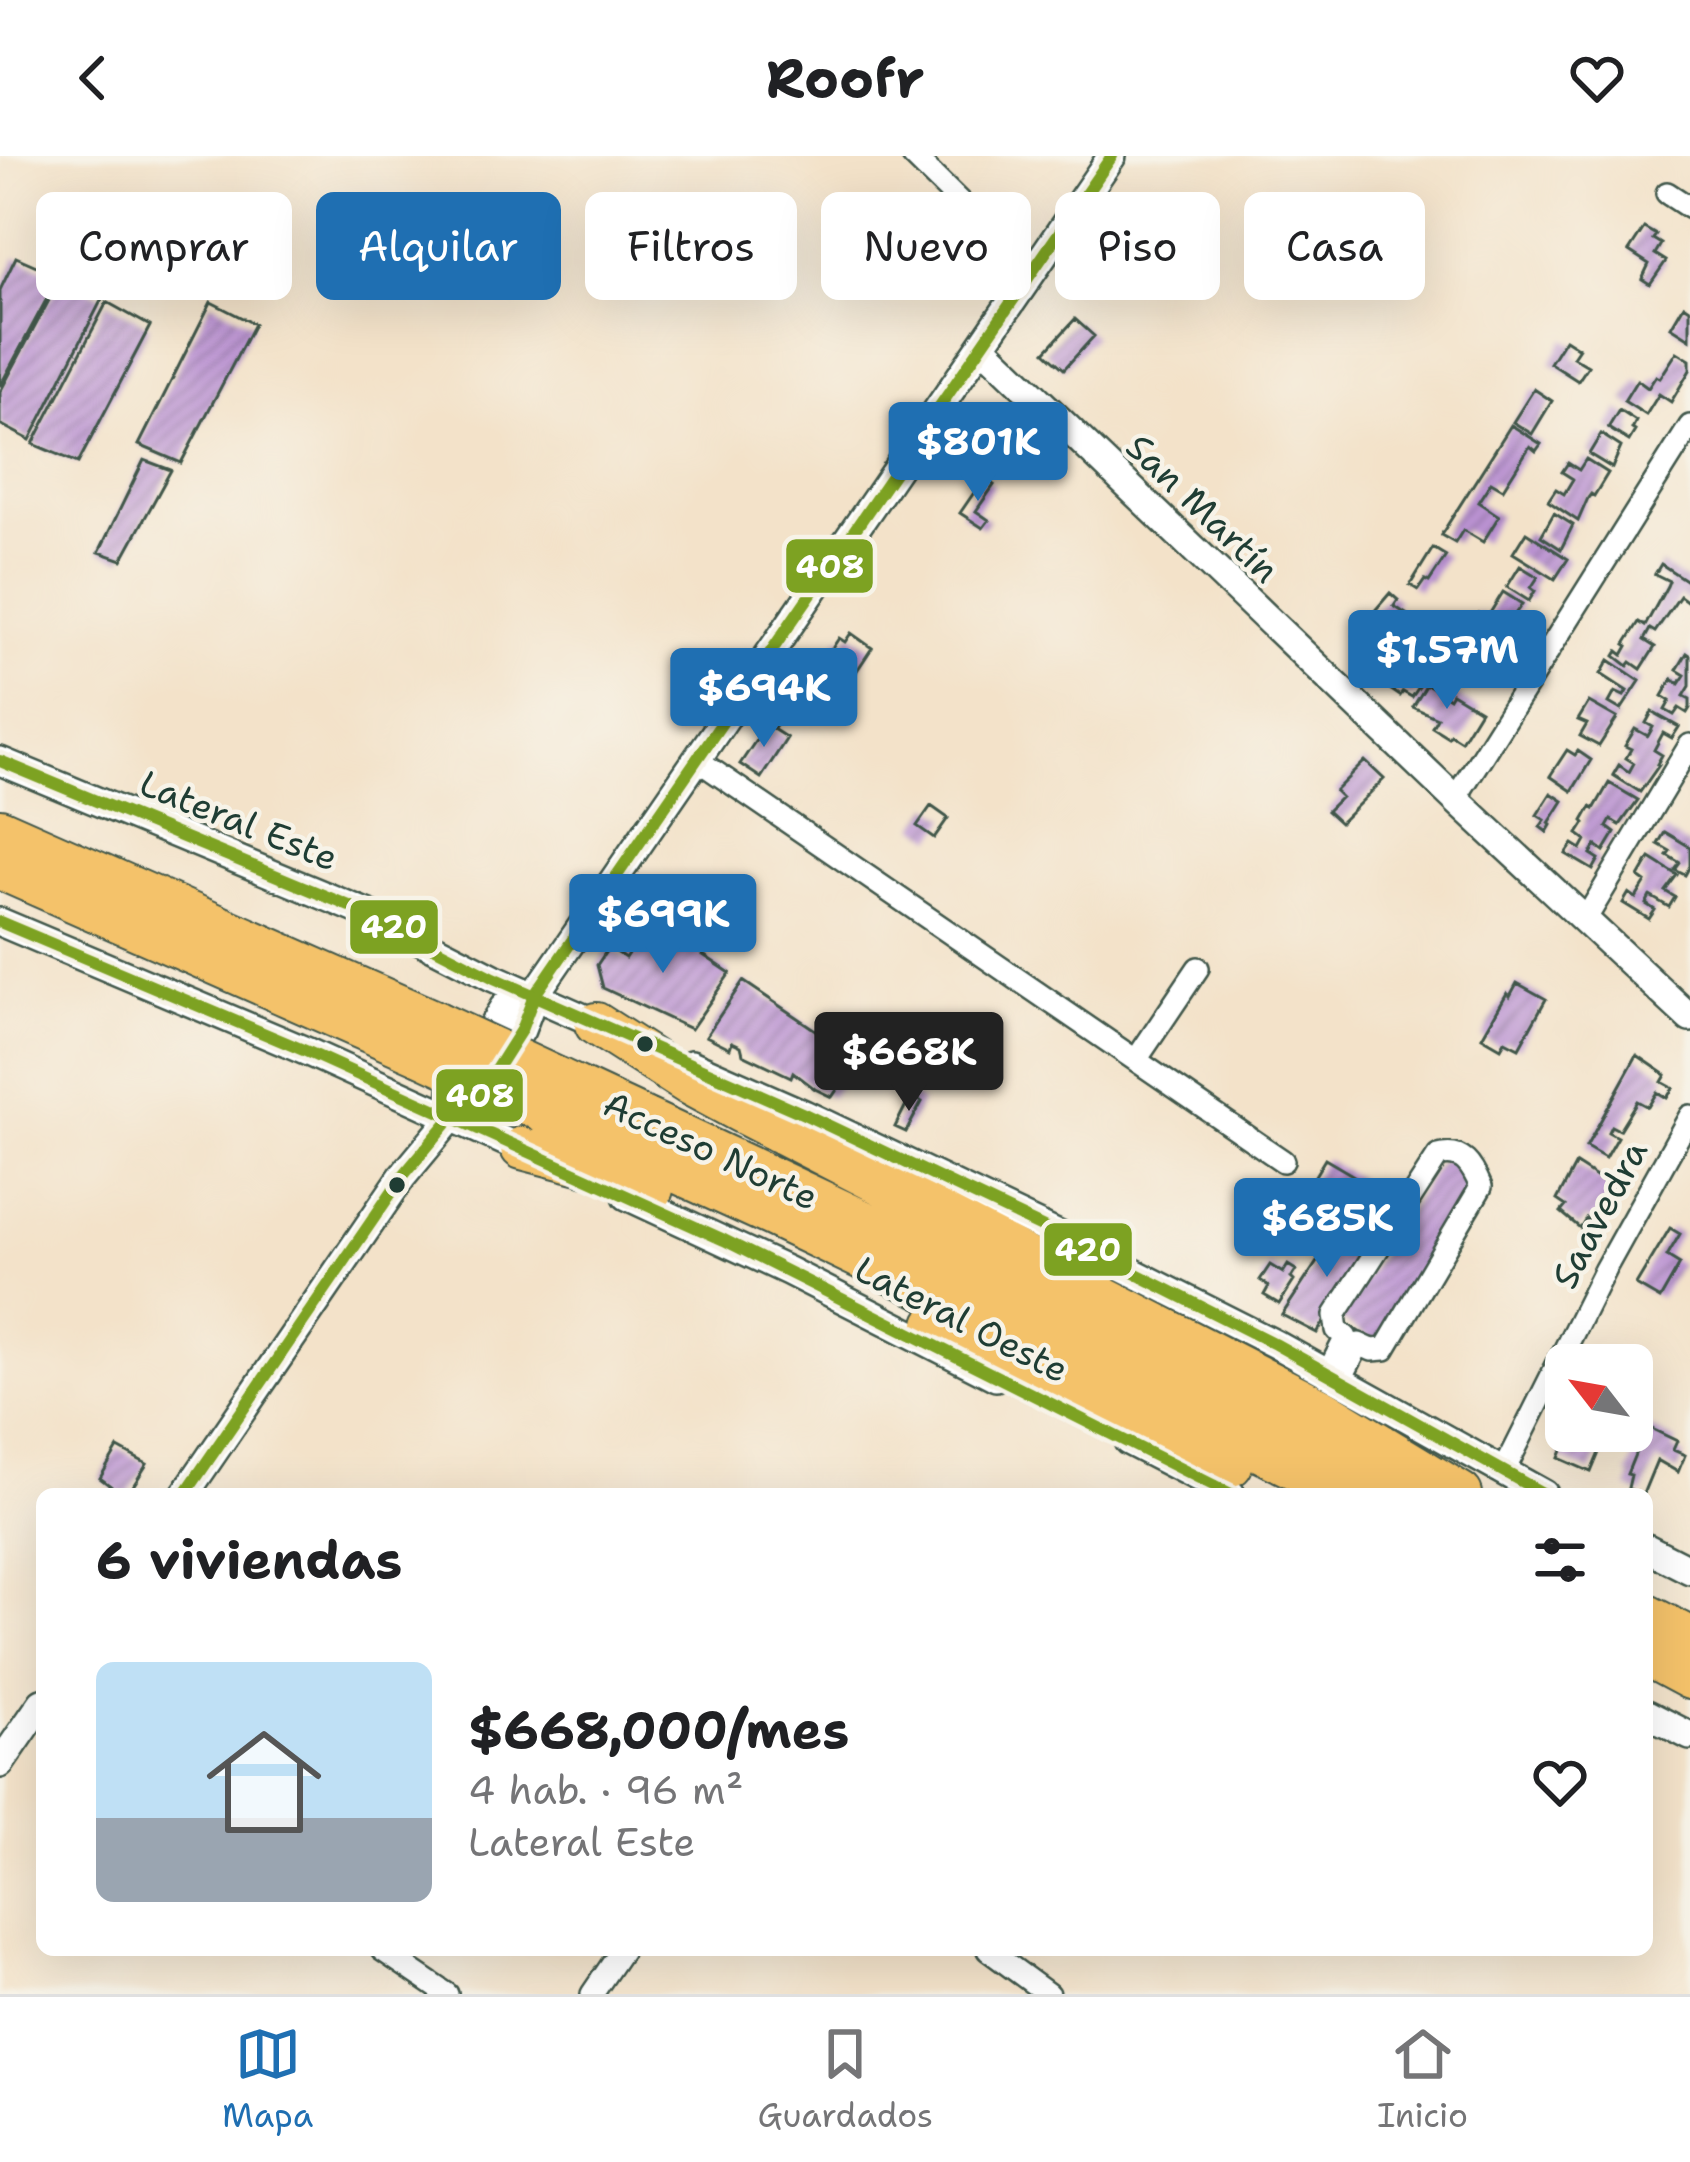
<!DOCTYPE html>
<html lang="es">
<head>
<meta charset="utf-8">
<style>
	:root { --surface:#fff; --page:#f6f6f6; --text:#202124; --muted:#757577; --line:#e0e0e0; --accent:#1f6fb2 }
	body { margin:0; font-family:"Shantell Sans",sans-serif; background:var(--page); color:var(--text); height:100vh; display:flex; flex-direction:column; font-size:45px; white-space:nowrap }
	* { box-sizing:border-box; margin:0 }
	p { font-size:39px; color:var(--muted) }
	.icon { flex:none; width:66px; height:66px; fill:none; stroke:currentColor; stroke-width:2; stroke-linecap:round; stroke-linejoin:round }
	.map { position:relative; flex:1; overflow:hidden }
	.panel { position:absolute; left:36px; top:1332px; width:1617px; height:468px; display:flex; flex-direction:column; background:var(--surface); border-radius:18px; box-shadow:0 12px 48px #0002 }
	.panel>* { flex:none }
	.banner { position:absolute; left:36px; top:36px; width:1620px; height:108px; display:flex; gap:24px }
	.needle { width:78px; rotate:301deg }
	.controls { position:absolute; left:1545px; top:1188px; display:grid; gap:24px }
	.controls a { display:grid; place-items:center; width:108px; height:108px; border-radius:18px; background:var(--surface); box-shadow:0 12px 48px #0002; font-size:60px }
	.price { position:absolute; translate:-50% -102px; padding:0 27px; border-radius:12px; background:var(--accent); color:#fff; font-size:39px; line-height:78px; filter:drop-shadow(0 3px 6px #0008) }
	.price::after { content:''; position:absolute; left:50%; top:72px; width:36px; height:27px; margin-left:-18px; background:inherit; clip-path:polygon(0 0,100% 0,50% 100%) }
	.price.selected { background:#222; color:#fff }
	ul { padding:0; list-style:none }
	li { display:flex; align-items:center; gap:36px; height:300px; padding:0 60px }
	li+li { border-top:3px solid var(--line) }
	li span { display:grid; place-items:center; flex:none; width:336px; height:240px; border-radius:18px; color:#555 }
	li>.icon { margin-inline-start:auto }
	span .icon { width:144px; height:144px; fill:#fffc; stroke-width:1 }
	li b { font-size:51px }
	h2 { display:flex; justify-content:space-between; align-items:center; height:144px; padding:0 60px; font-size:51px }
	.chip { padding:0 42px; border-radius:18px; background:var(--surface); box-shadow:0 12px 48px #0002; font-size:42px; line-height:108px }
	.chip.selected { background:var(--accent); color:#fff }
	header { display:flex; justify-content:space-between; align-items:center; height:156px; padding:0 60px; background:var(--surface); font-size:54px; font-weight:700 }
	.tabs { display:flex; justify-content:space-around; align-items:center; height:168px; border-top:3px solid var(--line); background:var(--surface); font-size:33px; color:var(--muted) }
	.tabs a { display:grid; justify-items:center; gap:6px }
	.tabs .selected { color:var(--accent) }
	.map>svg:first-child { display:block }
</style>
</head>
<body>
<header><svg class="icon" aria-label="back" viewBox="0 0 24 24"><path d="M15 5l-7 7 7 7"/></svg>Roofr<svg class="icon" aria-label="heart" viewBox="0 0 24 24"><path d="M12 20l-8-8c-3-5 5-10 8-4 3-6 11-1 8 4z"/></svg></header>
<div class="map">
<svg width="1690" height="1838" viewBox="0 0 1690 1838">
	<defs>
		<pattern id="building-hatch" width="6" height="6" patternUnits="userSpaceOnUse" patternTransform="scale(3)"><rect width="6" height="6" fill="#ba92d1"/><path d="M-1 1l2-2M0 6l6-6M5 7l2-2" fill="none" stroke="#9778aa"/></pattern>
	</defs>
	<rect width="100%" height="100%" fill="#f7f3e8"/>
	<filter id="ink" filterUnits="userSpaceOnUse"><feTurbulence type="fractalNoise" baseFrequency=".00833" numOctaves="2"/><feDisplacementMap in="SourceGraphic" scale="24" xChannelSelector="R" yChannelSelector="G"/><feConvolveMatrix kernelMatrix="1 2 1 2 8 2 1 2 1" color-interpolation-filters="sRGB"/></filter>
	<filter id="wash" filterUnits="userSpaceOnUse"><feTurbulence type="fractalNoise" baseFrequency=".004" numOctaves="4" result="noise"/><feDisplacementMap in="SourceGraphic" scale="48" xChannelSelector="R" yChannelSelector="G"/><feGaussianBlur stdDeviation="2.7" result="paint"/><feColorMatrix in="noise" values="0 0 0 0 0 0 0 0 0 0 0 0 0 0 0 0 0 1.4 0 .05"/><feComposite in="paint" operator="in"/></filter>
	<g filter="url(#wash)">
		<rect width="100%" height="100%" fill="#f3e2c9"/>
		<g id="blocks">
			<!-- building -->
			<path fill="url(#building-hatch)" d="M1644,72L1656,79L1653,83L1661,88L1655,98L1666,105L1650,128L1642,123L1649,108L1629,95Z
				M16,101L59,120L0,230V134Z
				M62,120L103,141L30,284L0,268V236Z
				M107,146L150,170L78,307L33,288Z
				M211,146L254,168L181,307L139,289Z
				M1684,149L1690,153V183L1671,171Z
				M1075,163L1094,180L1064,213L1045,196Z
				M1565,183L1579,192L1573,201L1588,210L1578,225L1550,207Z
				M1677,196L1690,204V214L1671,246L1659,238L1646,259L1624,245L1637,224L1648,232L1656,220L1660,222Z
				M1534,233L1552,245L1532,278L1513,266Z
				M1619,254L1636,265L1632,273L1635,275L1629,285L1608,272Z
				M1511,269L1541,288L1536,295L1530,290L1503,333L1491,326L1478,346L1499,360L1483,386L1463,374L1455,387L1441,379Z
				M1601,278L1621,291L1612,312L1589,298Z
				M1586,303L1608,317L1594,340L1591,338L1588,342L1578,365L1548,345L1556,333L1564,338L1573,323L1562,316L1568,307L1579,314Z
				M144,304L171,314L122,404L99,396Z
				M984,322L994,329L976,355L989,364L983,372L960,357Z
				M1554,357L1573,369L1561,393L1541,380Z
				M1526,376L1568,403L1555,423L1513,397Z
				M1433,392L1446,400L1429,426L1425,424L1418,434L1410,429Z
				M1661,408L1690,427V442L1688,446L1680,440L1655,476L1650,473L1644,484L1655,491L1641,513L1631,506L1628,510L1615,500L1618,495L1623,499L1628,490L1625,488L1639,466L1645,470L1667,430L1669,425L1655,418Z
				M1520,410L1538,421L1531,432L1535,435L1529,445L1507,431Z
				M1503,436L1522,448L1515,458L1519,461L1512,472L1490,457Z
				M1390,437L1398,444L1394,450L1409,460L1402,470L1398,468L1389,482L1405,492L1389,519L1380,513L1377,517L1368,511L1371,505L1363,500L1382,468L1365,488L1354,479Z
				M1478,457L1504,474L1491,495L1465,479Z
				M851,477L872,492L854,519L827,500L839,482L845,486Z
				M1452,477L1507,512L1499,524L1477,510L1472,517L1466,514L1469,509L1442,493Z
				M1687,497L1690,499V530L1684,540L1690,543V552L1687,557L1679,552L1674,559L1665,554L1670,545L1662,540L1672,523L1679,528L1685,519L1677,514Z
				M1609,504L1640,525L1621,554L1609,547L1615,536L1624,540L1627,535L1601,518Z
				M1405,509L1425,522L1412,541L1403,536L1400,540L1390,533Z
				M1427,528L1449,542L1452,537L1480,554L1461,585L1450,578L1448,581L1432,571L1437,562L1413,551Z
				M1589,546L1617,562L1599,590L1580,580L1587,568L1578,564Z
				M1652,556L1679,571L1672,582L1663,577L1654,594L1662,599L1657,608L1659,609L1640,636L1613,619L1619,609L1629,616L1634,607L1626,602L1631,593L1625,590L1635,573L1648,580L1653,571L1646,567Z
				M771,562L778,566L773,573L787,582L761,622L740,608Z
				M1567,594L1575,599L1578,595L1591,604L1572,635L1550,620Z
				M1365,605L1384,623L1340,667L1327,655L1341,641L1335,635Z
				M1609,627L1638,644L1620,669L1611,664L1607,671L1615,677L1604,695L1596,689L1591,698L1599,703L1593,714L1566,698L1573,688L1581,693L1586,684L1578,678L1585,667L1583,665L1591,651L1594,653Z
				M1551,637L1563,645L1549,667L1551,669L1547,676L1540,671L1545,664L1537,659Z
				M931,650L948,662L934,682L917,670Z
				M1665,676L1690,691V710L1685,719L1675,714L1680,707L1667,699L1670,695L1658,688Z
				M1650,702L1677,719L1665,735L1675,741L1669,751L1650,740L1646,748L1655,754L1649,763L1623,747L1629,737L1636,742L1646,726L1639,721Z
				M651,764L730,817L691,873L603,832L597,809L609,791L625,802Z
				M743,825L858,903L832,941L815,933L793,916L791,921L743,898L741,890L732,886L730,892L706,880Z
				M1517,827L1546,843L1519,892L1505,885L1501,892L1482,881L1507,837L1510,840Z
				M1637,899L1666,919L1662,926L1673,932L1667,942L1657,936L1648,951L1637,945L1619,974L1611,970L1608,976L1617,981L1605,1002L1586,991Z
				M911,939L922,946L906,976L895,971Z
				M1325,1003L1359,1023L1333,1061L1324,1055L1330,1047L1307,1033Z
				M1456,1003L1474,1032L1380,1189L1339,1163L1441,1004Z
				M1576,1008L1615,1033L1592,1067L1586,1062L1580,1072L1561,1056L1566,1050L1557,1044Z
				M1342,1068L1370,1088L1352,1122L1317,1177L1282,1159Z
				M1670,1072L1680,1078L1667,1100L1680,1108L1660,1143L1636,1129Z
				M1270,1109L1283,1117L1288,1109L1296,1114L1291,1122L1294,1125L1279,1148L1264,1139L1269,1130L1260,1124Z
				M1650,1272L1677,1285L1673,1294L1685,1299L1678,1316L1657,1304L1643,1338H1639L1628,1332L1631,1319L1627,1318L1642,1281L1645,1283Z
				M1570,1275H1608L1591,1316L1559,1302Z
				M118,1292L147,1308L128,1338H121L100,1322Z"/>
		</g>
	</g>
	<g filter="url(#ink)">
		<use href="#blocks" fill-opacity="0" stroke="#3f564a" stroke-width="3"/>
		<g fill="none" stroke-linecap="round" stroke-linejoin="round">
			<!-- minor casing -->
			<g stroke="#3f564a" stroke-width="26">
				<path id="minor" d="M913,0L1032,117
					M1667,37L1690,52
					M696,603L1283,1005
					M1455,643L1690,270
					M1585,764L1690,589
					M1136,904L1198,812
					M1327,1218L1346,1181L1337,1174L1335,1159L1438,1000C1463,993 1472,1010 1481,1031L1385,1193L1372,1194L1359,1188L1340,1225
					M1503,1317L1605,1113L1690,960
					M382,1794L447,1838
					M988,1794L1048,1838
					M592,1838L622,1794"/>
			</g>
			<!-- tertiary casing -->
			<g stroke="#3f564a" stroke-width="32">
				<path id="tertiary" d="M982,190L1455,643L1690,862
					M0,605L371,759L494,822L611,874
					M0,766L308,896L537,1000
					M691,908L804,958L1071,1085L1275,1188L1544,1338
					M452,961L453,933L504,851L534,840
					M627,1040L788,1115L996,1221
					M1128,1285L1231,1338
					M185,1338L402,1021L452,961L476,945L521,874L534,840L1112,0
					M1647,1392L1690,1414
					M1647,1558L1690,1580
					M0,1608L42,1547"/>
			</g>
			<!-- motorway casing -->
			<g stroke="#3f564a" stroke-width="46">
				<path id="motorway" d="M0,674L437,867
					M0,712L421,898
					M596,868L688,927L740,955L1324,1255L1461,1338
					M558,923C844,1056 1131,1189 1410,1337
					M542,954L772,1059L1202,1265L1347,1338
					M522,992L599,1012L652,1033
					M936,1168L1108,1255L1231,1309
					M1647,1460L1690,1482
					M1647,1499L1690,1522"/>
			</g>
			<!-- minor -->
			<use href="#minor" stroke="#fff" stroke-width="21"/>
			<!-- tertiary -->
			<use href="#tertiary" stroke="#fff" stroke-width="27"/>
			<!-- motorway -->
			<use href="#motorway" stroke="#f4c26a" stroke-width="42"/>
			<!-- motorway-bridge casing -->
			<g stroke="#3f564a" stroke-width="46" stroke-linecap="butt">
				<path id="motorway-bridge" d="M437,867L558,923
					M421,898L542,954"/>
			</g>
			<!-- motorway-bridge -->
			<use href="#motorway-bridge" stroke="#f4c26a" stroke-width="42"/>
			<!-- bus-1 casing -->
			<g stroke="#f7f3e8" stroke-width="21">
				<path id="bus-1" d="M185,1338L402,1021L452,961L476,945L521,874L534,840L1112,0"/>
			</g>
			<!-- bus-2 casing -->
			<g stroke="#f7f3e8" stroke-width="21">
				<path id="bus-2" d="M0,605L371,759L494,822L804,958L1071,1085L1275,1188L1544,1338
					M0,766L308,896L724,1084L1231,1338"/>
			</g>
			<!-- bus-1 -->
			<use href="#bus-1" stroke="#7da222" stroke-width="12"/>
			<!-- bus-2 -->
			<use href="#bus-2" stroke="#7da222" stroke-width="12"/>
		</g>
	</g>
	<!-- markers -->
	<g fill="#1f3d34" stroke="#f7f3e8" stroke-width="4.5">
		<circle cx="645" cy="888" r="10"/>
		<circle cx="397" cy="1029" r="10"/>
	</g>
	<g text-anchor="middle" stroke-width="9" stroke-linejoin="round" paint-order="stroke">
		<!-- street labels -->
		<g font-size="36" fill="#1f3d34" stroke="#f7f3e8">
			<text transform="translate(1203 352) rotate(44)" y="13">San Martín</text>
			<text transform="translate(239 664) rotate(22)" y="13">Lateral Este</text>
			<text transform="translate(711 994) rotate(25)" y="13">Acceso Norte</text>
			<text transform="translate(1599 1058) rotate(-62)" y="13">Saavedra</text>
			<text transform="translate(962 1163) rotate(27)" y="13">Lateral Oeste</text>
		</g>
	</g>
	<g stroke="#f7f3e8" stroke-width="4.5">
		<rect x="784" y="381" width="91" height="58" rx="12" fill="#7da222"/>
		<rect x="348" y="742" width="92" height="58" rx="12" fill="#7da222"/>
		<rect x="434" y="911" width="91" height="57" rx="12" fill="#7da222"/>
		<rect x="1042" y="1065" width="92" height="57" rx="12" fill="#7da222"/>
	</g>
	<g font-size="33" text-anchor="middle" font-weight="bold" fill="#fff">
		<text x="830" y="422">408</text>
		<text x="394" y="782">420</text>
		<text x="480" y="951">408</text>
		<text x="1088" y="1105">420</text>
	</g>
</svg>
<div class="controls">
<a><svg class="needle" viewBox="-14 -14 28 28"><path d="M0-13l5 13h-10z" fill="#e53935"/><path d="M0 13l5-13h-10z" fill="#757577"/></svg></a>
</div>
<b class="price" style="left:978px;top:348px">$801K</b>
<b class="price" style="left:1447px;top:556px">$1.57M</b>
<b class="price" style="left:764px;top:594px">$694K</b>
<b class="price" style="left:663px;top:820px">$699K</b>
<b class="price selected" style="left:909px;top:958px">$668K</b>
<b class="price" style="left:1327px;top:1124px">$685K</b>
<div class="banner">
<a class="chip">Comprar</a>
<a class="chip selected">Alquilar</a>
<a class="chip">Filtros</a>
<a class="chip">Nuevo</a>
<a class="chip">Piso</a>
<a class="chip">Casa</a>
</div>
<section class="panel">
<h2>6 viviendas<svg class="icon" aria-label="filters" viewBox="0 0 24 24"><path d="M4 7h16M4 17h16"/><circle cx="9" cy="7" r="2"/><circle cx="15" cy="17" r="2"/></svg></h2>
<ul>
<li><span style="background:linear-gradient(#bfe0f5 65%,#9aa5b1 0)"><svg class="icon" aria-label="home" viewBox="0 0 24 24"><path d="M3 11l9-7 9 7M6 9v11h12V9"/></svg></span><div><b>$668,000/mes</b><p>4 hab. · 96 m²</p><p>Lateral Este</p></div><svg class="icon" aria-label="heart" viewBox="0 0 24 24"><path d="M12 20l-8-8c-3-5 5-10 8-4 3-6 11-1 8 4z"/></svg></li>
</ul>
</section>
</div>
<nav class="tabs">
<a class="selected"><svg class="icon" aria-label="map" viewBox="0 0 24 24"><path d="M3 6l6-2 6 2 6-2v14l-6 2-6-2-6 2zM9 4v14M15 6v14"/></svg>Mapa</a>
<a><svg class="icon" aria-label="saved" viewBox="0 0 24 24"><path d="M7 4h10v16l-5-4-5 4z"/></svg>Guardados</a>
<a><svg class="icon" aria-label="home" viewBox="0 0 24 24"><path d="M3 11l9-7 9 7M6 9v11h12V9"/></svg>Inicio</a>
</nav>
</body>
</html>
